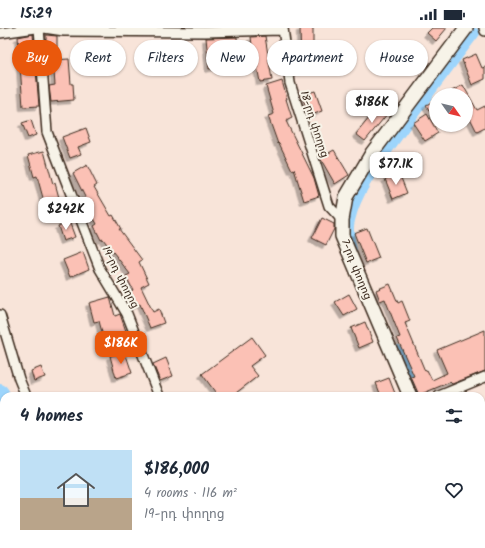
<!DOCTYPE html>
<html lang="en">
<head>
<meta charset="utf-8">
<style>
	:root { --surface:#fff; --page:#f2f2f3; --text:#1f2937; --muted:#747a83; --accent:#ea580c }
	body { margin:0; font-family:Kalam,"Noto Sans Armenian",sans-serif; background:var(--page); color:var(--text); height:100vh; display:flex; flex-direction:column; font-size:15px; white-space:nowrap }
	* { box-sizing:border-box; margin:0 }
	p { font-size:13px; color:var(--muted) }
	.icon { flex:none; width:22px; height:22px; fill:none; stroke:currentColor; stroke-width:2; stroke-linecap:round; stroke-linejoin:round }
	.map { position:relative; flex:1; overflow:hidden }
	.sheet { position:absolute; left:0px; top:364px; width:485px; height:156px; display:flex; flex-direction:column; background:var(--surface); border-radius:12px 12px 0 0; box-shadow:0 1px 3px #0004 }
	.sheet>* { flex:none }
	.banner { position:absolute; left:12px; top:12px; width:461px; height:36px; display:flex; gap:8px }
	.needle { width:26px; rotate:124deg }
	.fabs { position:absolute; left:429px; top:60px; display:grid; gap:8px }
	.fabs a { display:grid; place-items:center; width:44px; height:44px; border-radius:50%; background:var(--surface); box-shadow:0 1px 3px #0004; font-size:20px }
	.price { position:absolute; translate:-50% -34px; padding:0 9px; border-radius:8px; background:#fff; color:#222; font-size:13px; line-height:26px; filter:drop-shadow(0 1px 2px #0008) }
	.price::after { content:''; position:absolute; left:50%; top:24px; width:12px; height:9px; margin-left:-6px; background:inherit; clip-path:polygon(0 0,100% 0,50% 100%) }
	.price.selected { background:var(--accent); color:#fff }
	ul { padding:0; list-style:none }
	li { display:flex; align-items:center; gap:12px; height:100px; padding:0 20px }
	li span { display:grid; place-items:center; flex:none; width:112px; height:80px; border-radius:0px; color:#555 }
	li>.icon { margin-inline-start:auto }
	span .icon { width:48px; height:48px; fill:#fffc; stroke-width:1 }
	li b { font-size:17px }
	h2 { display:flex; justify-content:space-between; align-items:center; height:48px; padding:0 20px; font-size:17px }
	.pill { padding:0 14px; border-radius:18px; background:var(--surface); box-shadow:0 1px 3px #0004; font-size:14px; line-height:36px }
	.pill.selected { background:var(--accent); color:#fff }
	.status { display:flex; justify-content:space-between; align-items:center; height:28px; padding:0 20px; background:var(--surface); direction:ltr }
	.status svg { height:11px; fill:currentColor }
	.map>svg:first-child { display:block }
</style>
</head>
<body>
<div class="status"><b>15:29</b><svg viewBox="0 0 49 12"><path d="M0 12V9h3v3zM5 12V6h3v6zM10 12V3h3v9zM15 12V0h3v12zM26 1h20v11H26zM47 4h2v5h-2z"/></svg></div>
<div class="map">
<svg width="485" height="520" viewBox="0 0 485 520">
	<defs>
		<filter id="shadow"><feDropShadow dx="-3.5" dy="3.5" stdDeviation="0" flood-color="#0004"/></filter>
	</defs>
	<rect width="100%" height="100%" fill="#f8e4d9"/>
	<filter id="ink" filterUnits="userSpaceOnUse"><feTurbulence type="fractalNoise" baseFrequency=".025" numOctaves="2"/><feDisplacementMap in="SourceGraphic" scale="8" xChannelSelector="R" yChannelSelector="G"/><feConvolveMatrix kernelMatrix="1 2 1 2 8 2 1 2 1" color-interpolation-filters="sRGB"/></filter>
	<g filter="url(#ink)">
		<g fill="none" stroke-linecap="round" stroke-linejoin="round">
			<!-- canal -->
			<path stroke="#9dd5fc" stroke-width="10" d="M352,222C350,212 347,202 350,192C357,162 377,137 395,112C421,76 448,40 475,5
				M397,322L417,368
				M481,515L483,520"/>
			<!-- river -->
			<path stroke="#9dd5fc" stroke-width="18" d="M0,365L4,373
				M48,516V520"/>
		</g>
		<!-- building -->
		<path fill="#fbc1b5" stroke="#3b2a1e" filter="url(#shadow)" d="M300,0H313V25H311L312,42L301,43Z
			M432,0H447L436,13L427,5Z
			M33,6L39,78L23,79L18,9Z
			M46,7L57,8V19H46Z
			M265,8L272,52L260,54L256,33L254,34L251,9Z
			M237,9L238,34L209,41L206,10Z
			M476,26L482,40L485,39V51L472,57L462,32Z
			M69,31L71,56H73L74,72L51,74L49,58L55,57L53,32Z
			M282,53L287,71H286L292,90L286,93L314,150L319,168L304,173L294,141L292,142L279,115L278,116L268,88L274,86L266,58Z
			M463,57L477,82L485,78V100L477,104L466,82V67H444Z
			M315,63L322,83L309,88L302,67Z
			M436,72V94L426,77Z
			M379,78L388,85L365,113L356,106Z
			M427,86L438,105L425,113L413,95Z
			M31,92L36,107L28,110L22,95Z
			M86,100L91,114L78,119L81,126L70,130L62,109Z
			M334,122L349,147L335,156L320,130Z
			M44,123L53,156L55,155L61,177L46,181L37,148L34,149L28,127Z
			M87,137L97,157L94,159L111,188L113,187L121,201H119L142,232L139,234L149,255L141,259L153,284L159,281L164,295L150,300L140,276L132,280L125,265L133,262L126,248L130,246L103,211L101,212L94,198L97,196L84,173L86,171L73,145Z
			M399,145L407,165L393,171L385,151Z
			M322,190L334,196V201L326,217L312,210Z
			M69,193L75,209L63,213L58,198Z
			M367,200L379,230L366,235L354,205Z
			M83,224L89,241L70,249L63,232Z
			M390,256L398,275L402,273L410,293L405,295L425,343L427,342L432,352L447,345L437,322L485,302V343L452,356L450,354L419,367L411,349L414,348L397,310L400,309L385,271L380,273L376,262Z
			M349,266L357,281L344,288L335,274Z
			M110,269L115,288L120,286L127,306L104,312L99,293L94,294L89,275Z
			M365,294L373,314L359,320L351,300Z
			M252,309L265,327L250,338L258,348L232,368H218L202,346Z
			M125,324L132,345L116,350L110,328Z
			M166,330L173,348L160,353L153,336Z
			M41,339L45,349L34,353L31,343Z
			M389,350L396,368H381L376,355Z"/>
		<g fill="none" stroke-linecap="round" stroke-linejoin="round">
			<!-- street casing -->
			<g stroke="#3b2a1e" stroke-width="12">
				<path id="street" d="M39,0L47,104L100,241L127,286L159,368
					M44,0L64,3L205,4L283,2
					M283,0L290,55L329,178L342,192
					M484,0L485,3
					M0,5L36,0
					M0,287L19,351L26,368
					M439,368L485,349
					M100,516L101,520
					M215,516L217,520"/>
			</g>
			<!-- secondary casing -->
			<g stroke="#3b2a1e" stroke-width="16">
				<path id="secondary" d="M410,368L342,208V192L346,169L372,125L466,0
					M474,516L476,520"/>
			</g>
			<!-- street -->
			<use href="#street" stroke="#f7f3e8" stroke-width="9"/>
			<!-- secondary -->
			<use href="#secondary" stroke="#f7f3e8" stroke-width="13"/>
		</g>
	</g>
	<g text-anchor="middle" stroke-width="4" stroke-linejoin="round" paint-order="stroke">
		<!-- street labels -->
		<g font-size="11" fill="#3b2a1e" stroke="#f7f3e8">
			<text transform="translate(315 96) rotate(72)" y="4">18-րդ փողոց</text>
			<text transform="translate(357 241) rotate(68)" y="4">7-րդ փողոց</text>
			<text transform="translate(121 249) rotate(63)" y="4">19-րդ փողոց</text>
		</g>
	</g>
</svg>
<div class="fabs">
<a><svg class="needle" viewBox="-14 -14 28 28"><path d="M0-13l5 13h-10z" fill="#e53935"/><path d="M0 13l5-13h-10z" fill="#747a83"/></svg></a>
</div>
<b class="price" style="left:372px;top:96px">$186K</b>
<b class="price" style="left:396px;top:158px">$77.1K</b>
<b class="price" style="left:66px;top:203px">$242K</b>
<b class="price selected" style="left:121px;top:337px">$186K</b>
<div class="banner">
<a class="pill selected">Buy</a>
<a class="pill">Rent</a>
<a class="pill">Filters</a>
<a class="pill">New</a>
<a class="pill">Apartment</a>
<a class="pill">House</a>
</div>
<section class="sheet">
<h2>4 homes<svg class="icon" aria-label="filters" viewBox="0 0 24 24"><path d="M4 7h16M4 17h16"/><circle cx="9" cy="7" r="2"/><circle cx="15" cy="17" r="2"/></svg></h2>
<ul>
<li><span style="background:linear-gradient(#bfe0f5 60%,#b9a48a 0)"><svg class="icon" aria-label="home" viewBox="0 0 24 24"><path d="M3 11l9-7 9 7M6 9v11h12V9"/></svg></span><div><b>$186,000</b><p>4 rooms · 116 m²</p><p>19-րդ փողոց</p></div><svg class="icon" aria-label="heart" viewBox="0 0 24 24"><path d="M12 20l-8-8c-3-5 5-10 8-4 3-6 11-1 8 4z"/></svg></li>
</ul>
</section>
</div>
</body>
</html>
